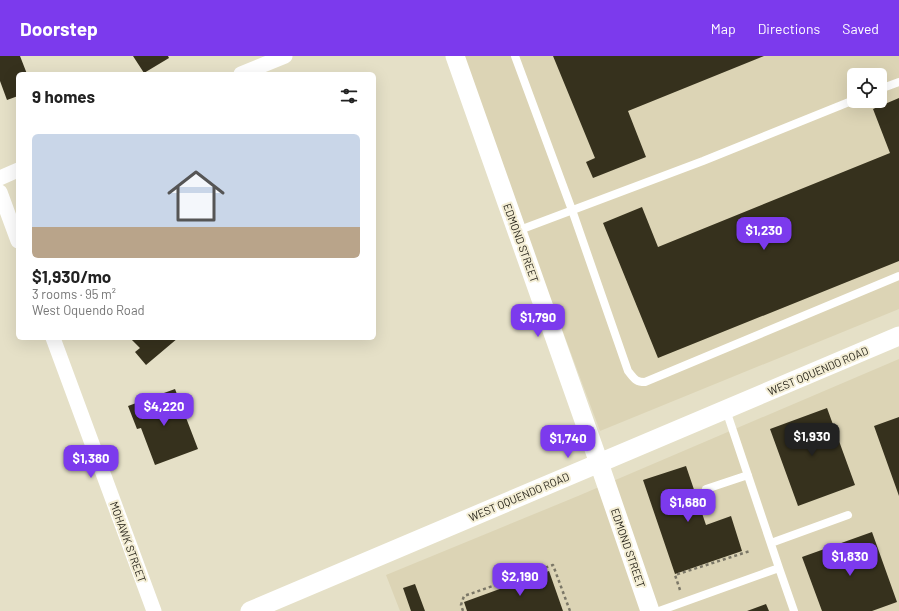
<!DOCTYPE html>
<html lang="en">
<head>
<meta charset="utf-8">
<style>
	:root { --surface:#fff; --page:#f6f6f6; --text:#222; --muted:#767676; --accent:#7c3aed }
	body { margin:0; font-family:Barlow,sans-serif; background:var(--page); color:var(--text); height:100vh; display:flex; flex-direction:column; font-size:15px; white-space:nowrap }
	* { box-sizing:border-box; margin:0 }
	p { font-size:13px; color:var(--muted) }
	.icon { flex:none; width:22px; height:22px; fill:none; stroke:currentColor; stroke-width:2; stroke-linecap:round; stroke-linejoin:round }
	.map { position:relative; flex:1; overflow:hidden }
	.side { position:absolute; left:16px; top:16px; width:360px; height:268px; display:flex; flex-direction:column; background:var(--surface); border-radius:6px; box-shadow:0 4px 16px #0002 }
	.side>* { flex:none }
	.tools { position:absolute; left:847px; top:12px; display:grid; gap:8px }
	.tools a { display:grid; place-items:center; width:40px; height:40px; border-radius:6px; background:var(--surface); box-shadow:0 4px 16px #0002; font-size:20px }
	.price { position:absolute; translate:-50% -34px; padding:0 9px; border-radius:8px; background:var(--accent); color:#fff; font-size:13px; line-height:26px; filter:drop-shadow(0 1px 2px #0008) }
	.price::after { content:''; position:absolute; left:50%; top:24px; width:12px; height:9px; margin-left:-6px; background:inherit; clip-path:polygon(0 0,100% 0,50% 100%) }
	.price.on { background:#222; color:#fff }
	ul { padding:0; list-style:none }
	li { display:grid; align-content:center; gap:8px; height:212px; padding:0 16px }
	li span { display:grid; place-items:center; height:124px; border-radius:6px; color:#555 }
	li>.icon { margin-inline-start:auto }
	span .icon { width:72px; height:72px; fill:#fffc; stroke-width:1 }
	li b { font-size:17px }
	h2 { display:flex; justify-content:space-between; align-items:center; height:48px; padding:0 16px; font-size:17px }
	header { display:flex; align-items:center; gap:24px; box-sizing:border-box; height:56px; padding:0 20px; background:var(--accent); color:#fff }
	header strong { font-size:19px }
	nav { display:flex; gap:22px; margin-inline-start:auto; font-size:14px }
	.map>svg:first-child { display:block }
</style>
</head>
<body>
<header>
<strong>Doorstep</strong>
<nav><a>Map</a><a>Directions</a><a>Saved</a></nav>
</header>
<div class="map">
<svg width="899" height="555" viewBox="0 0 899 555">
	<rect width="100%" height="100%" fill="#e5e0c7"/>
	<!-- built -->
	<path fill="#dcd4b5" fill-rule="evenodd" d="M460,0H899V253L600,375ZM854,19H880V45H854Z
		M899,303V555H400L386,519L578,440Z"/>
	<!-- building -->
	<path fill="#36311d" d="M0,0H20L27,18H18V40L7,44L0,25Z
		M133,0H168L169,2L144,17Z
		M553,0H764L628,55L646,101L593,122L586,106L595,102Z
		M899,42V205L658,302L603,167L642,151L658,191L890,97L873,53Z
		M130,282H178L146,309L135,296L140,292Z
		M175,333L198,393L155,409L141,372L137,373L128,350Z
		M827,352L855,429L798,450L770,373Z
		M899,361V440L874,370Z
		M686,410L706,469L731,460L742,495L675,518L643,424Z
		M872,476L897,546L872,555H822L802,501Z
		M549,515L563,555H467L464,546Z
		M415,528L425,555H411L403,532Z
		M766,548L769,555H747Z"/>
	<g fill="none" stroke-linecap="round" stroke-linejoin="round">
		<!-- path -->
		<path stroke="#7b7767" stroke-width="2.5" stroke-dasharray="3 3" stroke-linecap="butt" d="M680,534L675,519L750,495
			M463,555L461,549L464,540L553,509L570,555"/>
		<!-- service -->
		<path stroke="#fff" stroke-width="8" d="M515,0L572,154L628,315C634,322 635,326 645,326L899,220
			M880,33L899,26
			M517,175L703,105L854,44
			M726,354L779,512
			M706,433L748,419
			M771,487L848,459
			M659,555L779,512L794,555"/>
		<!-- minor -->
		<path stroke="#fff" stroke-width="15" d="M241,18L285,0
			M0,122L18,114
			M0,136L18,185
			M53,282L154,555"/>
		<!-- tertiary -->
		<path stroke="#fff" stroke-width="19" d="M455,0L599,407L650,555
			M250,555L899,280"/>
	</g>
	<g text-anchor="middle" stroke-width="4" stroke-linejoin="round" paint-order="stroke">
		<!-- street labels -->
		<g font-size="11" fill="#1f1c13" stroke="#f3edd4">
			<text transform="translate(521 187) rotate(70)" y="4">EDMOND STREET</text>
			<text transform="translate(818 315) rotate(-23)" y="4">WEST OQUENDO ROAD</text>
			<text transform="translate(519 441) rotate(-23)" y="4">WEST OQUENDO ROAD</text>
			<text transform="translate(128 486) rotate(70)" y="4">MOHAWK STREET</text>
			<text transform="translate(628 492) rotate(71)" y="4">EDMOND STREET</text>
		</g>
	</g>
</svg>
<div class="tools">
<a><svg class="icon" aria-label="locate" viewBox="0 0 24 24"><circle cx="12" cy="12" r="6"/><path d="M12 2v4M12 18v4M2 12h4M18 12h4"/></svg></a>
</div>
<b class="price" style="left:764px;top:195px">$1,230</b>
<b class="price" style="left:538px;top:282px">$1,790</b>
<b class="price" style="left:164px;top:371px">$4,220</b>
<b class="price on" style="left:812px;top:401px">$1,930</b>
<b class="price" style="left:568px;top:403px">$1,740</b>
<b class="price" style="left:91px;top:423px">$1,380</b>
<b class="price" style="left:688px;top:467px">$1,680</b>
<b class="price" style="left:850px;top:521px">$1,830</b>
<b class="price" style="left:520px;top:541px">$2,190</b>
<section class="side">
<h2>9 homes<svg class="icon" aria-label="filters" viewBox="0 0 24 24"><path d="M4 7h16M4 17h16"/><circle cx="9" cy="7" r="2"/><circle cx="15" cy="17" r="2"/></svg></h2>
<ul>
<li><span style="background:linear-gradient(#c9d6e8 75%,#b9a48a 0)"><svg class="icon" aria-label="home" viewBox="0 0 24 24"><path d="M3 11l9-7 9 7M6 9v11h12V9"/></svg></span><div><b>$1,930/mo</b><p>3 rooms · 95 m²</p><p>West Oquendo Road</p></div></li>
</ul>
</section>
</div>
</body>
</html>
